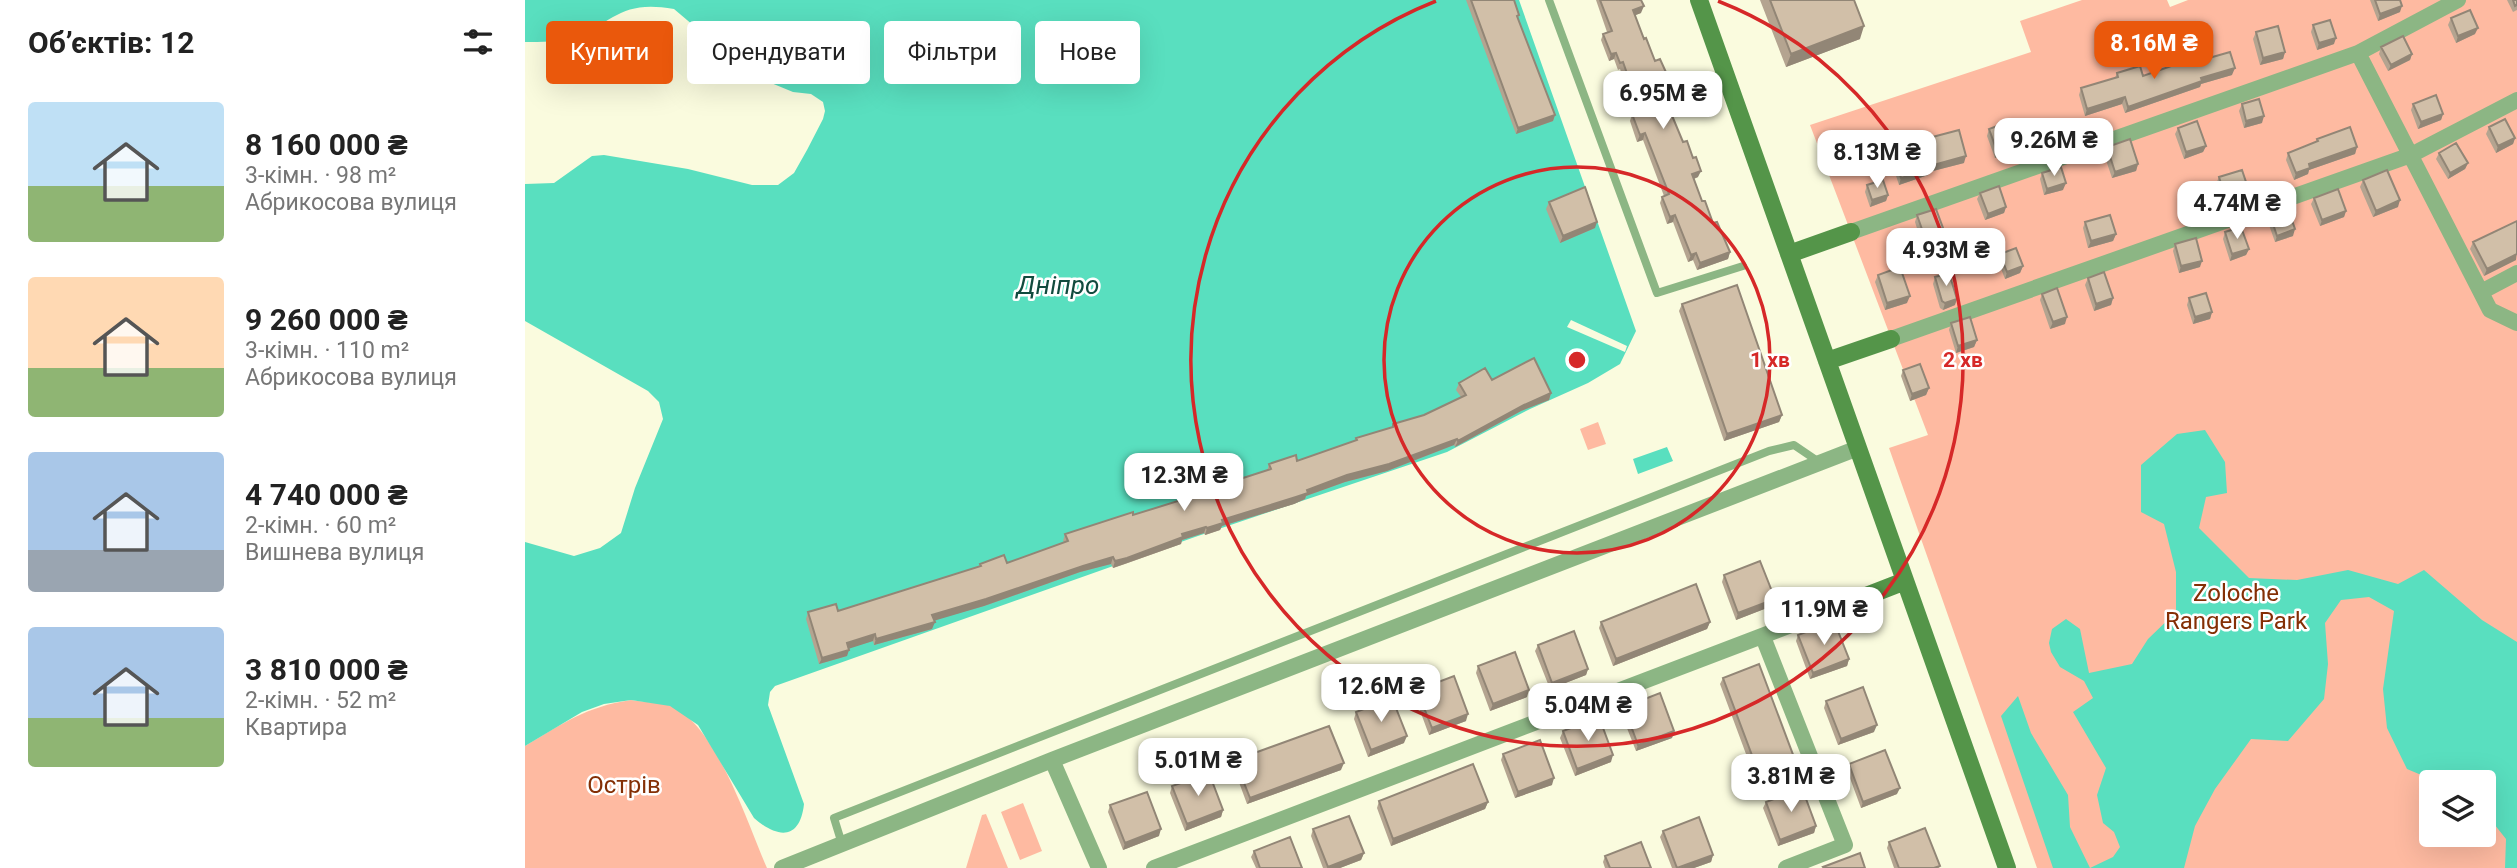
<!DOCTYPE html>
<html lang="uk">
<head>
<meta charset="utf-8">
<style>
	:root { --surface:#fff; --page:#f2f2f2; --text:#222; --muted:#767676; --accent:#ea580c }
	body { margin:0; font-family:Roboto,sans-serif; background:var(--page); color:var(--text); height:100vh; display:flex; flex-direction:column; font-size:26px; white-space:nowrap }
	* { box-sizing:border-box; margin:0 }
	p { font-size:23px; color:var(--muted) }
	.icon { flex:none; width:38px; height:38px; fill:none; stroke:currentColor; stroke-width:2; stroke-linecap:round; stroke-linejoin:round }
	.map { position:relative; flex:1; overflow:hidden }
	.drawer { display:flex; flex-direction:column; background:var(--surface); width:525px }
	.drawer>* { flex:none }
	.top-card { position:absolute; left:21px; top:21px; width:665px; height:63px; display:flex; gap:14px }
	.buttons { position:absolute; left:1894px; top:770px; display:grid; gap:14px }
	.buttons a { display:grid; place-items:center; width:77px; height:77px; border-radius:7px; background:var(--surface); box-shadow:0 7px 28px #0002; font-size:35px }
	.price { position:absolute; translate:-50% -60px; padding:0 16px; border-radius:14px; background:#fff; color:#222; font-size:23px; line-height:46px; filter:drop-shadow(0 2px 4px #0008) }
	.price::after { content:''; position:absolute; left:50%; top:42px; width:21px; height:16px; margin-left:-10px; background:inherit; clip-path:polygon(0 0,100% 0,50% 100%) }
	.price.on { background:var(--accent); color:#fff }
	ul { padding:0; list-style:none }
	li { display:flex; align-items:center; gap:21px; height:175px; padding:0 28px }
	li span { display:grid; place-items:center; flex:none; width:196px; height:140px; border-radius:7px; color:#555 }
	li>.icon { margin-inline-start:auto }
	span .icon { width:84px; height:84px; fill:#fffc; stroke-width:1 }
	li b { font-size:30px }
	h2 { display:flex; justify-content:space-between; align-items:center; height:84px; padding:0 28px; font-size:30px }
	.pill { padding:0 24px; border-radius:7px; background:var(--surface); box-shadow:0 7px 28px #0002; font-size:24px; line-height:63px }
	.pill.on { background:var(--accent); color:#fff }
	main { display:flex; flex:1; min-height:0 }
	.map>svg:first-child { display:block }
</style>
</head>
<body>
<main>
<section class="drawer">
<h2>Об’єктів: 12<svg class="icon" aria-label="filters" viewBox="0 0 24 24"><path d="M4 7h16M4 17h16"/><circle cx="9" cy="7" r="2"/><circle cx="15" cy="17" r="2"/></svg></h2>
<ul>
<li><span style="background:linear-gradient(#bfe0f5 60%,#8fb573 0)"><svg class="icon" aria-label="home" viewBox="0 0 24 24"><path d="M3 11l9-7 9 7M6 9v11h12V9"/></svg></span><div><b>8 160 000 ₴</b><p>3-кімн. · 98 m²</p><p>Абрикосова вулиця</p></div></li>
<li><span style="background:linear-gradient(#ffd9b3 65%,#8fb573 0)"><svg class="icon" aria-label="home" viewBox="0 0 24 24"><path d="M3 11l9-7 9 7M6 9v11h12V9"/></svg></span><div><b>9 260 000 ₴</b><p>3-кімн. · 110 m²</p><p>Абрикосова вулиця</p></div></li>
<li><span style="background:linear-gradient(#a9c7e8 70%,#9aa5b1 0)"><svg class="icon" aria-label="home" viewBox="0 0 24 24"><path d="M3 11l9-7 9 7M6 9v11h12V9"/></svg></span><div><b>4 740 000 ₴</b><p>2-кімн. · 60 m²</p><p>Вишнева вулиця</p></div></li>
<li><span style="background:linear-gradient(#a9c7e8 65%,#8fb573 0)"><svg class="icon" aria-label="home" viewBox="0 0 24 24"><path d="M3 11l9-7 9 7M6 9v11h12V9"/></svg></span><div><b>3 810 000 ₴</b><p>2-кімн. · 52 m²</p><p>Квартира</p></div></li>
</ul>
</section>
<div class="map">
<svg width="1992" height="868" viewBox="0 0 1992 868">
	<rect width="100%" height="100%" fill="#fafbde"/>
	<!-- green -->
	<path fill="#febaa1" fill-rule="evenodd" d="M1557,0H1642L1645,7L1663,0H1992V868H1512L1364,448L1403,435L1285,125L1506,52L1495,21ZM1906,782H1958V835H1906Z
		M1073,422L1081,444L1063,450L1055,429Z
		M106,700C118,702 132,702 143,705C190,720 223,825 242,868H0V746C39,723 60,707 106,700Z
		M498,803L517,851L495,860L476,812Z
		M461,814L483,868H441L457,815Z"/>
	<!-- water -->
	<path fill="#59dfbf" d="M0,0H994L1111,331L1095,364L1063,383L1005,409L922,452L670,537L250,686L245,692L243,705L279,804C275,840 253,839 229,818L173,725L145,706L106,700L79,704L57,712L0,746V542L49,556L75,548L96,533L110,488L138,419L134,402L123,391L0,321V184L29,183L67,156L79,155L163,169L227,185H253L269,173L282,150L298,119L300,111L298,102L286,94L268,92L227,75L149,9C95,0 92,21 49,37C35,42 15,42 0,42Z
		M1680,430L1700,462L1702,493L1681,497L1674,528L1724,578L1772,580L1823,570L1873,584L1899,570L1957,620L1992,642V868H1980L1981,839L1958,810V782H1913L1882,769L1862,728L1858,689L1869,611L1844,597L1816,600L1800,623L1803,664L1799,699L1763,741L1726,739L1690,789L1670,826L1659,868H1528L1476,716L1493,696L1506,733L1543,795L1545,827L1565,868L1588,857L1595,847L1589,832L1578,823L1572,795L1581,768L1548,712L1568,698L1559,681L1535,667L1526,652L1524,643L1527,629L1541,619L1555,629L1564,673L1607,664L1623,639L1651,612V572L1639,524L1616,512V465L1652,434Z
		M1142,447L1148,461L1113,474L1108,459Z"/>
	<!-- pier -->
	<path fill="#fafbde" d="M1046,320L1102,346L1100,352L1042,327Z"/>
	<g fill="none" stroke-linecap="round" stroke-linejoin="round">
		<!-- lane -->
		<path stroke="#8cb684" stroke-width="8" d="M1024,0L1132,293L1218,266
			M317,844L309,818L1244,451L1269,445L1294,462"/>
		<!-- street -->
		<path stroke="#8cb684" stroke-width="16" d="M1833,53L1965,310L1992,323
			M1326,232L1833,53L1933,0
			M1956,292L1992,273
			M1366,339L1886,155L1992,100
			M1238,637L1320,845L1261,868
			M527,760L574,868
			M257,868L527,760L1333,448
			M629,868L1326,602"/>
		<!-- secondary -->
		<path stroke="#549549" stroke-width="18" d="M1174,0L1482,868
			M1264,254L1326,232
			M1302,361L1366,339
			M1326,602L1380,581"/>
	</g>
	<!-- wall -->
	<path fill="#b4a490" d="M941,0H989L994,15L993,18L1030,115L1028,121L991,134Z
		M1071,0H1116V13L1110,15L1119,39L1146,96L1140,99L1173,177L1169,179L1177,201L1188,223L1205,252L1203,259L1172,270L1168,260L1163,262L1148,222L1142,224L1135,203L1137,197L1139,196L1118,140L1112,142L1105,121L1107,114L1111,113L1095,69L1093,70L1089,59L1084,61L1076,40L1078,34L1082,32Z
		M1235,0H1329L1335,39L1261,67Z
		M1845,0H1875V12L1853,21Z
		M1982,0H1992V10L1988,12Z
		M1926,18L1950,34L1931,43L1923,25Z
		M1788,25L1809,44L1792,50L1786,32Z
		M1731,32L1760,52L1758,59L1735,65L1728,39Z
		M1856,47L1887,54L1885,60L1863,71L1854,54Z
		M1670,62L1707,75L1676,84L1675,87L1600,113L1597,104L1560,116L1554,95L1556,88L1590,78L1592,73L1618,76Z
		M1717,104L1737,123L1719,128L1714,111Z
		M1888,104L1918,114L1916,120L1893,129L1886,110Z
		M1964,127L1990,138L1988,144L1971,153L1961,134Z
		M1653,128L1681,146L1678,152L1659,159L1650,134Z
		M1464,129L1486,152L1470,158L1462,136Z
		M1792,139L1832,147L1830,154L1784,170L1783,174L1769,180L1761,160L1763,153L1791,142Z
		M1396,140L1439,163L1404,172L1403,175L1374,185L1362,148L1364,141Z
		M1582,147L1613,164L1611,171L1587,178L1579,154Z
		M1914,153L1943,163L1940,169L1923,179L1911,159Z
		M1517,173L1538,190L1519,195L1515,179Z
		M1694,177L1724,191L1722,198L1698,206L1691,184Z
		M1838,180L1873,207L1848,217L1835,187Z
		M1342,185L1363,195L1361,201L1345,207L1340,192Z
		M1455,193L1481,207L1479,213L1460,220L1452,199Z
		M1789,198L1821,211L1819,217L1795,226L1786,204Z
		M1024,202L1070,228L1035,243L1021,209Z
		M1392,215L1415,235L1396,241L1390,222Z
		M1746,218L1768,236L1750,242L1744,225Z
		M1992,221L1991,260L1959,276L1945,249L1948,242Z
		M1560,222L1591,234L1588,241L1563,248L1558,228Z
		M1700,232L1724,249L1721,255L1705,261L1698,239Z
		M1650,244L1675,267L1654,273L1648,251Z
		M1475,254L1498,266L1495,273L1480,279L1473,261Z
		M1353,275L1382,303L1360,310L1350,282Z
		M1410,277L1430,305L1418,310L1415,308L1408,284Z
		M1563,278L1588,298L1586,305L1569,311L1560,285Z
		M1517,294L1540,324L1525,329L1515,300Z
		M1664,298L1687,312L1685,319L1668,324L1662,305Z
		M1157,304L1257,415L1254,422L1199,441L1154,311Z
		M1426,323L1452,340L1449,347L1431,353L1424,330Z
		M1378,370L1404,388L1401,395L1385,401L1376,376Z
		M967,380L1026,393L1024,400L996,411L930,447L929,445L862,471L820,482L781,496L780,499L769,504L697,526L695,530L680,535L679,533L657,540L656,544L600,564L588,568L586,564L555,572L459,606L409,620L407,629L349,645L348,641L324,648L322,656L294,664L281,619L283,612L313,611L455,566V564L482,563L539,542L538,541L540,534L608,515L664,498L665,495L742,471L744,464L772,461L830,441L831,438L867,427L868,424L899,415L936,397L931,390L934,383Z
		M1199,575L1250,599L1247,606L1211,620L1197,582Z
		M1076,622H1185L1182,629L1088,666L1074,628Z
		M1273,635L1324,659L1322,666L1285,679L1271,641Z
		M1013,645L1063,669L1061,675L1025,689L1010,651Z
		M953,666L1002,697L965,711L951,673Z
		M1198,678L1267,767L1231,781L1195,684Z
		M892,690L941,721L904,735L890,697Z
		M1301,701L1349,732L1313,745L1299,708Z
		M1099,707L1149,731L1147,738L1111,751L1096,713Z
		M831,712L879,743L843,757L829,719Z
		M1038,731L1086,762L1050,776L1035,738Z
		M978,754L1027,785L990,798L976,760Z
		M710,760L816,770L722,804L708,766Z
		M1324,764L1372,794L1336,808L1322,770Z
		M647,786L698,810L696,817L660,831L645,793Z
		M854,801L963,802L960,809L866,846L852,808Z
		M1241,802L1291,826L1289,833L1253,846L1238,808Z
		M585,805L634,836L598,850L583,812Z
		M788,829L839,853L836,860L815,868H798L786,836Z
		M1138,831L1188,855L1186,862L1169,868H1147L1135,837Z
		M1364,842L1415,866L1414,868H1369L1362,848Z
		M729,851L777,868H731L726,857Z
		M1080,856L1126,868H1080L1078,862Z"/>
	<!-- shaded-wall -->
	<path fill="#928676" d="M1119,6L1116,13L1106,17L1108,10Z
		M1877,6L1875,12L1853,21L1855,14Z
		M1339,26L1335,39L1261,67L1266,54Z
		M1953,28L1950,34L1931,43L1933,36Z
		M1811,38L1809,44L1792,50L1794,43Z
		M1760,52L1758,59L1735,65L1738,58Z
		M1091,53L1089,59L1084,61L1086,54Z
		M1887,54L1885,60L1863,71L1866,65Z
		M1710,68L1707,75L1676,84L1675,87L1600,113L1603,107L1676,78Z
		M1149,90L1146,96L1135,100L1138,94Z
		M1600,97L1597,104L1560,116L1562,109Z
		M1918,114L1916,120L1893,129L1896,122Z
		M1030,115L1028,121L991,134L993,128Z
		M1739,116L1737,123L1719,128L1721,121Z
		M1120,133L1118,140L1112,142L1115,135Z
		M1990,138L1988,144L1971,153L1973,146Z
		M1488,146L1486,152L1470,158L1472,151Z
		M1681,146L1678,152L1659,159L1661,152Z
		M1832,147L1830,154L1784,170L1783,174L1769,180L1771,173L1784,164Z
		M1441,156L1439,163L1404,172L1403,175L1374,185L1376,178L1405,166Z
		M1943,163L1940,169L1923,179L1925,173Z
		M1613,164L1611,171L1587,178L1590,172Z
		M1176,171L1173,177L1165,180L1167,174Z
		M1541,183L1538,190L1519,195L1522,189Z
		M1724,191L1722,198L1698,206L1701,199Z
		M1363,195L1361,201L1345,207L1347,200Z
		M1875,200L1873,207L1848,217L1851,211Z
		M1481,207L1479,213L1460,220L1463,214Z
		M1821,211L1819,217L1795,226L1797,220Z
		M1150,215L1148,222L1142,224L1145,217Z
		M1072,222L1070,228L1035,243L1038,236Z
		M1418,228L1415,235L1396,241L1399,235Z
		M1770,229L1768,236L1750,242L1752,236Z
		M1591,234L1588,241L1563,248L1566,241Z
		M1724,249L1721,255L1705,261L1707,254Z
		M1992,250L1991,260L1959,276L1962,269Z
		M1205,252L1203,259L1172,270L1175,263Z
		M1171,253L1168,260L1163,262L1166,255Z
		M1677,261L1675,267L1654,273L1656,266Z
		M1498,266L1495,273L1480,279L1482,272Z
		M1385,296L1382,303L1360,310L1362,303Z
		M1588,298L1586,305L1569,311L1571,304Z
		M1432,299L1430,305L1418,310L1420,303Z
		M1687,312L1685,319L1668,324L1670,317Z
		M1542,317L1540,324L1525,329L1528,322Z
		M1452,340L1449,347L1431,353L1433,346Z
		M1404,388L1401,395L1385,401L1387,394Z
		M1026,393L1024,400L996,411L930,447L933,441L999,405Z
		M1257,415L1254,422L1199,441L1202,434Z
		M932,439L929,445L862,471L820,482L781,496L780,499L769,504L697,526L695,530L680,535L682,528L697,520L822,475Z
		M681,527L679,533L657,540L656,544L588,568L590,561L657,534Z
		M588,557L586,564L555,572L459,606L405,622L407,615L558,566Z
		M1250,599L1247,606L1211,620L1213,613Z
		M410,622L407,629L349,645L351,639Z
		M1185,622L1182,629L1088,666L1091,659Z
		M350,634L348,641L320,650L322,643Z
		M324,650L322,656L294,664L297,658Z
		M1324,659L1322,666L1285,679L1288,673Z
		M1063,669L1061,675L1025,689L1027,683Z
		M1004,690L1002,697L965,711L968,704Z
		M943,714L941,721L904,735L907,728Z
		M1352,725L1349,732L1313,745L1316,739Z
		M1149,731L1147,738L1111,751L1113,745Z
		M882,736L879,743L843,757L846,750Z
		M1088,755L1086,762L1050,776L1052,769Z
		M1270,760L1267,767L1231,781L1234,774Z
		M819,763L816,770L722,804L725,798Z
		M1029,778L1027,785L990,798L993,792Z
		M1375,788L1372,794L1336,808L1338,802Z
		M963,802L960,809L866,846L868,839Z
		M698,810L696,817L660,831L662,824Z
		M1291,826L1289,833L1253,846L1255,840Z
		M636,829L634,836L598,850L600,843Z
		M839,853L836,860L815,868H802Z
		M1188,855L1186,862L1169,868H1154Z"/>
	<!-- building -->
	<path fill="#d1bfa8" stroke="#928676" stroke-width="2" d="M946,0H989L994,15L992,16L1030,115L993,128Z
		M1075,0H1116L1119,6L1108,10L1119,39L1121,38L1130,61L1135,59L1149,90L1138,94L1158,142L1162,141L1168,158L1171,157L1176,171L1167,174L1177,201H1180L1188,223L1192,222L1205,252L1175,263L1171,253L1166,255L1150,215L1145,217L1137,197L1144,194L1120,133L1115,135L1107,114L1115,111L1098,62L1095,63L1091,53L1086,54L1078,34L1087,31Z
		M1245,0H1329L1339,26L1266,54Z
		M1850,0H1875L1877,6L1855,14Z
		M1988,0H1992V5L1990,6Z
		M1945,10L1953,28L1933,36L1926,18Z
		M1805,20L1811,38L1794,43L1788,25Z
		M1753,26L1760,52L1738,58L1731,32Z
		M1878,36L1887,54L1866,65L1856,47Z
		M1705,52L1710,68L1676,78L1677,81L1603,107L1600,97L1562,109L1556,88L1593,77L1592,73L1615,66L1618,76L1669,58L1670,62Z
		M1911,95L1918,114L1896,122L1888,104Z
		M1734,99L1739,116L1721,121L1717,104Z
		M1980,119L1990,138L1973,146L1964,127Z
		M1672,121L1681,146L1661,152L1653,128Z
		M1480,123L1488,146L1472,151L1464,129Z
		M1825,127L1832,147L1784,164L1785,168L1771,173L1763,153L1793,141L1792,139Z
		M1434,130L1441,156L1405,166L1406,169L1376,178L1364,141L1394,132L1396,140Z
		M1605,139L1613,164L1590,172L1582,147Z
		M1931,143L1943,163L1925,173L1914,153Z
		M1536,167L1541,183L1522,189L1517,173Z
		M1717,170L1724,191L1701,199L1694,177Z
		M1862,170L1875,200L1851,211L1838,180Z
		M1358,180L1363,195L1347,200L1342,185Z
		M1474,186L1481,207L1463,214L1455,193Z
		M1060,187L1072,222L1038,236L1024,202Z
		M1813,189L1821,211L1797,220L1789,198Z
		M1411,209L1418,228L1399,235L1392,215Z
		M1764,212L1770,229L1752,236L1746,218Z
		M1585,215L1591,234L1566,241L1560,222Z
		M1992,221V254L1962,269L1948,242Z
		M1716,227L1724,249L1707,254L1700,232Z
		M1671,238L1677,261L1656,266L1650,244Z
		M1491,248L1498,266L1482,272L1475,254Z
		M1375,267L1385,296L1362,303L1353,275Z
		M1579,272L1588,298L1571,304L1563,278Z
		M1424,273L1432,299L1420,303L1417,301L1410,277Z
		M1212,285L1257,415L1202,434L1157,304Z
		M1532,288L1542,317L1528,322L1517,294Z
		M1681,293L1687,312L1670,317L1664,298Z
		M1445,317L1452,340L1433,346L1426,323Z
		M1009,358L1026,393L999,405L933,441L932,439L864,464L822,475L782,490L783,493L771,497L697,520L698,523L682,528L681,527L657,534L658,537L602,558L590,561L588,557L558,566L461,599L407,615L410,622L351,639L350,634L322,643L324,650L297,658L283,612L311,604L313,611L456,566L455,564L479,555L482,563L543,541L540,534L608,512V515L666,497L665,495L746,469L744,464L771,455L772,461L832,440L831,438L868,427V424L899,415L941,395L934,383L960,368L967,380Z
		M1395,364L1404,388L1387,394L1378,370Z
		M1235,561L1250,599L1213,613L1199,575Z
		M1171,584L1185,622L1091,659L1076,622Z
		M1309,621L1324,659L1288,673L1273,635Z
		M1049,631L1063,669L1027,683L1013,645Z
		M990,652L1004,690L968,704L953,666Z
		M1234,664L1270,760L1234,774L1198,678Z
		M929,676L943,714L907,728L892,690Z
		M1338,687L1352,725L1316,739L1301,701Z
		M1135,693L1149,731L1113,745L1099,707Z
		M867,698L882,736L846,750L831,712Z
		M1074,717L1088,755L1052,769L1038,731Z
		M804,726L819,763L725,798L710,760Z
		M1015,740L1029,778L993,792L978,754Z
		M1360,750L1375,788L1338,802L1324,764Z
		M948,764L963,802L868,839L854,801Z
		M684,773L698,810L662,824L647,786Z
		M1277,788L1291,826L1255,840L1241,802Z
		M622,792L636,829L600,843L585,805Z
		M824,816L839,853L803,867L788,829Z
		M1174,817L1188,855L1152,868L1138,831Z
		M1400,828L1415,866L1409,868H1374L1364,842Z
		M765,837L777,868H735L729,851Z
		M1116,842L1126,868H1085L1080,856Z
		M1335,853L1340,868H1299L1298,867Z"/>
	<!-- distance rings -->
	<g fill="none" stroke="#d62828" stroke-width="3.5">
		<circle cx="1052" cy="360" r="193"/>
		<path d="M1193 1A386 386 0 1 1 911 1"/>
	</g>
	<g text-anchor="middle" stroke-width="5" stroke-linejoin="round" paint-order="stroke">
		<!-- park labels -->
		<g font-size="24" fill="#842f05" stroke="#fff">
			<text x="1711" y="601">Zoloche<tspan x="1711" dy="28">Rangers Park</tspan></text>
			<text x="99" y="793">Острів</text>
		</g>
		<!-- water labels -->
		<g font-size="26" font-style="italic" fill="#114b3e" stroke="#fff">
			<text x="533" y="294">Дніпро</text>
		</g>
	</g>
	<circle cx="1052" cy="360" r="10" fill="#d62828" stroke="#fff" stroke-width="3.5"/>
	<g font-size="21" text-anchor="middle" font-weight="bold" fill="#d62828" stroke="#fff" stroke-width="5" stroke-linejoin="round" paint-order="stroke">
		<text x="1245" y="367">1 хв</text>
		<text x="1438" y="367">2 хв</text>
	</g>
</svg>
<div class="buttons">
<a><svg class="icon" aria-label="layers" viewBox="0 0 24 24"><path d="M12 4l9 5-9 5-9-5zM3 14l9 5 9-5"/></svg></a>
</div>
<b class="price on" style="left:1629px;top:81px">8.16M ₴</b>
<b class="price" style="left:1138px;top:131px">6.95M ₴</b>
<b class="price" style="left:1529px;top:178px">9.26M ₴</b>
<b class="price" style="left:1352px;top:190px">8.13M ₴</b>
<b class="price" style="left:1712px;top:241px">4.74M ₴</b>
<b class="price" style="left:1421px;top:288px">4.93M ₴</b>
<b class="price" style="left:659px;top:513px">12.3M ₴</b>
<b class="price" style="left:1299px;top:647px">11.9M ₴</b>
<b class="price" style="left:856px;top:724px">12.6M ₴</b>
<b class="price" style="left:1063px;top:743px">5.04M ₴</b>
<b class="price" style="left:673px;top:798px">5.01M ₴</b>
<b class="price" style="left:1266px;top:814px">3.81M ₴</b>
<div class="top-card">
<a class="pill on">Купити</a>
<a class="pill">Орендувати</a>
<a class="pill">Фільтри</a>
<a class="pill">Нове</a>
</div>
</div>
</main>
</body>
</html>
